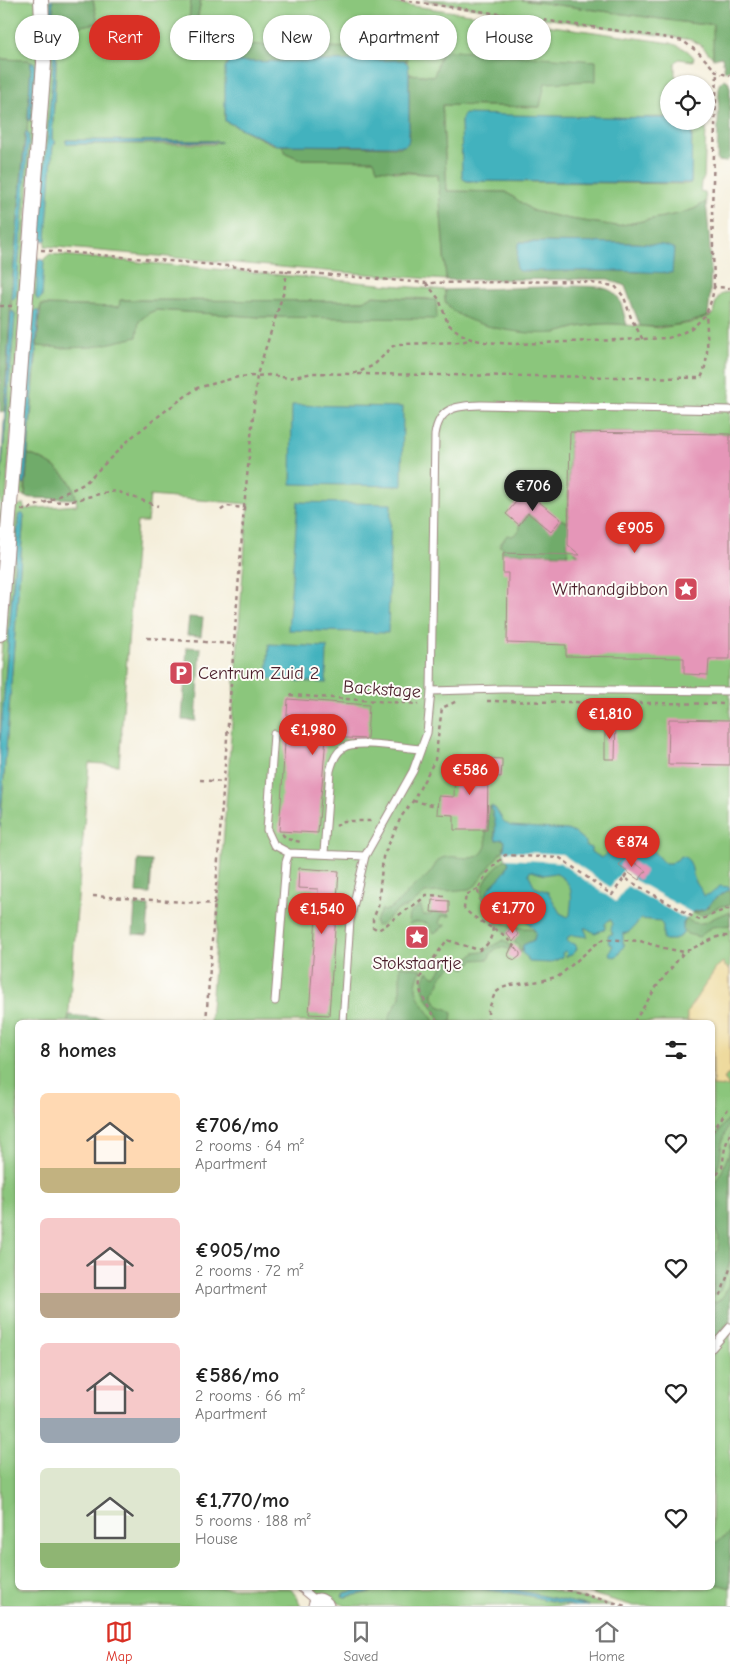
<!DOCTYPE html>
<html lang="en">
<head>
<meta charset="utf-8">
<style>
	:root { --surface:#fff; --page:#f2f2f2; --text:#222; --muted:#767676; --line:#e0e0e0; --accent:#d93025 }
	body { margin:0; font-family:"Comic Neue",sans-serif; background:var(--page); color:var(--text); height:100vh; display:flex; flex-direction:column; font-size:19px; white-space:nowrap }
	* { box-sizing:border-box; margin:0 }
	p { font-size:16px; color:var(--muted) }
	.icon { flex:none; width:28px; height:28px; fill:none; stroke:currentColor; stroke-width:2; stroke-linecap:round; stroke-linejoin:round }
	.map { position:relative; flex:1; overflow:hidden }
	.drawer { position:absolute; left:15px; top:1020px; width:700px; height:570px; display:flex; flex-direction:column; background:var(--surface); border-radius:8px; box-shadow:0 1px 4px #0004 }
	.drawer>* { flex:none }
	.hud { position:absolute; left:15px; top:15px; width:700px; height:45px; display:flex; gap:10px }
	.fabs { position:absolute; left:660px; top:75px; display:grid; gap:10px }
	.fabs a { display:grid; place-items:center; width:55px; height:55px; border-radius:50%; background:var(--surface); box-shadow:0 1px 4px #0004; font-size:25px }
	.price { position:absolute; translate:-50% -42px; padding:0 11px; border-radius:18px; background:var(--accent); color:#fff; font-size:16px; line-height:32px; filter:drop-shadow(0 1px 2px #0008) }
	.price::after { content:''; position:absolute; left:50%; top:30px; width:15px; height:11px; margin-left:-8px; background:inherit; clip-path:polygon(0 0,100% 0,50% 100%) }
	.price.selected { background:#222; color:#fff }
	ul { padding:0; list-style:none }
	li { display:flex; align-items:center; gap:15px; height:125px; padding:0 25px }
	li span { display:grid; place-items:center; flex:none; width:140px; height:100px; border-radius:8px; color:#555 }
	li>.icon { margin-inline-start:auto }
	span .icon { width:60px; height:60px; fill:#fffc; stroke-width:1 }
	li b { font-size:21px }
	h2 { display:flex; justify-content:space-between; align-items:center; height:60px; padding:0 25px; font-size:21px }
	.pill { padding:0 18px; border-radius:22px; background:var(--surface); box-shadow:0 1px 4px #0004; font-size:18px; line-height:45px }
	.pill.selected { background:var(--accent); color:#fff }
	.tabs { display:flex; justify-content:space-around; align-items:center; height:70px; border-top:1px solid var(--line); background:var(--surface); font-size:14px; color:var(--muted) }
	.tabs a { display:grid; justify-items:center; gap:2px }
	.tabs .selected { color:var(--accent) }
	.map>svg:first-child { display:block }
</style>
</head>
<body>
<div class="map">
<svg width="730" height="1606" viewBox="0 0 730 1606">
	<rect width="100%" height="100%" fill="#fdfcf7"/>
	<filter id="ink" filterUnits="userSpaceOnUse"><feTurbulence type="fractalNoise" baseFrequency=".02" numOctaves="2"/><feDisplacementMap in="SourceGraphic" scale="10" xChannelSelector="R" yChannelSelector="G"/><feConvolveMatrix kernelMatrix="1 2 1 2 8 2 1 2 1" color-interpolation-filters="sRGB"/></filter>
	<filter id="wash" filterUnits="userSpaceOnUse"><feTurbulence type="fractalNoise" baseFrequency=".0096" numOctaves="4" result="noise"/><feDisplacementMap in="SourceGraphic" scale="20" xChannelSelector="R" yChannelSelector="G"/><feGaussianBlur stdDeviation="1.12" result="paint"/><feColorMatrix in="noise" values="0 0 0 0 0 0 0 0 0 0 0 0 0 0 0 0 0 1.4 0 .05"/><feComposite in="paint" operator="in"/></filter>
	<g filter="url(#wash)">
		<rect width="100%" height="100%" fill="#f4eeda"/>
		<!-- green -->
		<path fill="#8bc67b" stroke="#6a7253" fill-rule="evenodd" d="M0,0H38L40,33L0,583V488L15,313L11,312V298L16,296L28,135L27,132V120L31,119L35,65L28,60L0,59Z
			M45,0H50L54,42L53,67L39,244L37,242Z
			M93,0H191L189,20L197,22L201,0H372L671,43C681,47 688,49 694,58L693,61L679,59L675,63V76L688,84H669V117L461,121L467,181L687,184L691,183L692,121H703L706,129L704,178L701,182L700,191L705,192L706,202L694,209L678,214L617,226L570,219L533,211L506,192L447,191L442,105L539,107L442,50L435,76L409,74L406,55L395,51L240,44L219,53L230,62L226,64L225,121L272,144L282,145L286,153L300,159L375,160L395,172L438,175L446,280L325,271L45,246L53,145L56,144L52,139L56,68V30L98,23ZM66,140L213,141L221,142L213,144H71L65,141Z
			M423,0H522L697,24H714L713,58L701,45L692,40Z
			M50,254L445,290V302L555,333L578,327L606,323L659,328L691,323L713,314C715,303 717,292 730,292V1606H634L571,1588H712V1022H210L248,504L150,496L147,522H137L119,765L89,763L68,1022H18V1588H290L297,1597L301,1606H0V827L24,515H18L0,741V670L12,513C15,508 18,504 24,504V509L77,505C76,501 76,494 74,490C67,471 46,460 28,454L37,346L62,348L139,321L149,313L156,310L259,317L437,318L430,299L372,296L364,301L121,300L119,307L41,305L39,312L37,310L34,312L21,482L24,485L25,484V497L18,492L15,484L32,262L38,257L36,297V298L42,297L43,260Z
			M313,1588H368L344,1593L342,1595L344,1597C424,1580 496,1586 574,1606H345L322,1595Z
			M507,1588H545L612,1606H589Z"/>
		<!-- forest -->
		<path fill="#70ab6b" stroke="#5d654b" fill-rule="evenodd" d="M52,0H93L98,23L56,30Z
			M191,0H201L196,25L192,24L189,20Z
			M522,0H730V70L725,72L722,57L713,58V24H697Z
			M240,44L385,49L395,51L406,55L407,61L404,60L230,62L218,53Z
			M442,50L596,61V81L545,83L540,107L442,105L447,191L506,192L533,211L570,219L617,226L678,214L694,209L706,202C710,240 713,278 708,316C686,325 664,328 640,326L625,286L608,279L446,280L438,175L377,169L374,160L300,159L286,153L282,145L402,147L409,138V74L434,76ZM520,242L636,243L670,247L639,272L616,271Z
			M0,59L28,60L31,62L27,132L25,133L11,298L4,412H0Z
			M724,79L728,81L730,88V158L726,162L717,161L719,84Z
			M575,286C589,287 611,284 619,299C623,306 624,317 627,325C610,323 594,324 577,327C570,329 562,332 555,333C529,336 462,327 447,304C444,300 445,295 445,290Z
			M372,296L436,300L437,319L259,317L156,310L149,313L139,321L137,337L93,347L62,348L37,346L41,305L119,307L120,300L364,301Z
			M570,432L730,434L585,559L577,555L574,549L568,541L567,561V554L503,553V547L499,546L507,535L512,536L517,533L520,529L519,525L528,513L551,531L561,519L568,523Z
			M28,454C49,461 73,475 76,499L33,498L25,497Z
			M189,617L203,618L201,636L187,635Z
			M187,647L201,648L196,721L182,720Z
			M490,806C492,811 496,820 496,827C495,832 494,834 496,840L503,839L506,843L503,847L504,851L501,852L475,886L470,889L425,893L412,904L396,911L381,925L376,926L375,921L382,909L384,911C395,908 403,897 411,889C416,883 424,880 429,874C433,870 435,863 440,859C454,851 478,868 486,846C487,842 485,836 486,831H487L488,809Z
			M506,859H508C511,871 499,879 491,886C493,892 496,898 497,905C498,909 497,912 498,916C503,926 520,929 530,928L536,932L534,940L523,945L520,953L518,949L519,945L515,943L513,939L518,935L517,931L515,929H510L507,935L497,925L482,895C481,882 496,865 506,859Z
			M138,860L152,861L150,894L136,893Z
			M730,889V905L721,906L702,915L692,913L701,911L708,907L714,899Z
			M135,905L149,906L147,935L133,934Z
			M421,906L423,915H431V912L449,913L450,916H442L439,923L441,925H447L434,933L427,923L416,922L409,924C406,914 412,910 421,906Z
			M730,913V925L712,927L699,937L687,934L682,928L686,919C706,931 711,914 730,913Z
			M503,940L508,943L511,949L509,950C500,944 492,949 489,959L473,960L465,969L460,966H452L441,976L440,983L433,993V998L439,1006L449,1010L452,1013L451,1022H441C434,1004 414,991 428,971L433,976H436L450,958L471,957L474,953L482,952Z
			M400,966L422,969C407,995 424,1000 434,1022H388L391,1013L400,997Z
			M69,1015L108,1019L111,1022H68Z
			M730,1116C730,1128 724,1132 722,1143C720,1153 721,1168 713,1174V1157L715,1137Z
			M730,1144V1262L720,1291L713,1296V1255L718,1250L719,1237L713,1225V1186L722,1171L729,1153Z
			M730,1279V1320L713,1341V1302C724,1301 727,1289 730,1279Z
			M730,1533V1588L713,1583L712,1545Z"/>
		<!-- sand -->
		<path fill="#eeda9e" stroke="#9c7c64" d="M723,962L724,966L730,969V1074L727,1075L724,1079L728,1085V1087L713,1086L712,1022H687V1013L689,1009L717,967Z"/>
		<!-- water -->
		<path fill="#43b2be" stroke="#466874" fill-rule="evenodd" d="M50,0H52L57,42L52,139L56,142L53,145L46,240L42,241L39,239L53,67L54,42Z
			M404,60L408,64L409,74V138L408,143L404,146L277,145L225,121V67L230,62Z
			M31,62H34L35,65L31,119L28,121Z
			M464,114L652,118H669V121H692L691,183L467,181L463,179L462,176L461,121Z
			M26,131L29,135L16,296L13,299L11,298Z
			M66,140L213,141L221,142L71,144L66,143Z
			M520,242L636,243L664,245L674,248L672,273L616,271H519L516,269L518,246Z
			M41,259L44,262L42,297L38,300L36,297L38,261Z
			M36,310L39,312L25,484L23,485L21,482L34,312Z
			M13,311L15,315L0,488L11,312Z
			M292,405L403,407L402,486L291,484Z
			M298,502L391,504L388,633L288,630Z
			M21,513L24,515L0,827V741L19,515Z
			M269,644L327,647L326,683L267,679Z
			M491,806L495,808C501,815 501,822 511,826L567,830L575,833L586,842V846L591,848V852L602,858C610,853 609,845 615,839C632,820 654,854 665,864H671L674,861L677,860L680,856C695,858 690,873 696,882C699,888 702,889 704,896L712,893L720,886L730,887V889L714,899L705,909L692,912L683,923V934L674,940H663V926L660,921L641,919L629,932L623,934V944H625L618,955L615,957L609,954L613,945L609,944L608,935L613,934L610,929L613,924L611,920H609L605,924V929L595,933L586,928H584L588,937L572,935L568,937L567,942L575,944L577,948C575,954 572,955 566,957L567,953L565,951L562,953L563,957L550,963L529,962L527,957L522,953L523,945L534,940L536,932C533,929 531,925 528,922C514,908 514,914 519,893L515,890L509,892L507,905L503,909C498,908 490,899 487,893C494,880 506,876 509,862L506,859L504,851L505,841L503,839L496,840C494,834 496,830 495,823C494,818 492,812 491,806ZM532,871L544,875L555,873C575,884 572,895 570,915L568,917L560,913L548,892L535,887L529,875V872Z
			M368,1588H409L379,1590L345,1597L342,1596L344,1593Z
			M474,1588H507L589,1606H574L521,1594Z"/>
		<!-- pier -->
		<path fill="#f4eeda" d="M504,851L562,854L610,887L624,869L634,877L633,879L692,913L686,919L627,886L616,902L559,862L506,859Z"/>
		<g id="blocks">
			<!-- building -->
			<path fill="#e596b8" d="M570,432L730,434V659H709L708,675L684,674V658L566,656V645L507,643L508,573H503V553L580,555L568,545Z
				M525,491L561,519L551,532L528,513L519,525L506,514Z
				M288,699L369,705L367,739L326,737L318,833L279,831Z
				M669,719L730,720V765L668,764Z
				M605,721L616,722L615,759H605Z
				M487,758L502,759V765L501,777L488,776L487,830H454V815L437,814L438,796L454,797L455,765L487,766Z
				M626,856L646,871L639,880L619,866Z
				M299,868L339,871L329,1015L309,1014L318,889L298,888Z
				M432,900L449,901V913L431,912Z
				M510,929H516L519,934L513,942L507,934Z
				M513,944L520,953V956L515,960L510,958L508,955Z"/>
		</g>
	</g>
	<g filter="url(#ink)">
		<use href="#blocks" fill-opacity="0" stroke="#9f8682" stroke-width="1"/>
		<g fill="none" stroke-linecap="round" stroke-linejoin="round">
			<!-- lane casing -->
			<g stroke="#9f8682" stroke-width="9">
				<path id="lane" d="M431,691L435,435C439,406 457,406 482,405L730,410
					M274,734L267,830L274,845L289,853
					M324,853L330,771C332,763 335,753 343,748C355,739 404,748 421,749L427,733L431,691L502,689L730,691
					M275,1001L286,862L289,853L365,856L413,771L421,749
					M343,1022L350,920L365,856
					M712,1348L730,1327
					M301,1588L319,1603"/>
			</g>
			<!-- street casing -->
			<g stroke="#9f8682" stroke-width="16">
				<path id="street" d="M0,634L44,63L41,0"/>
			</g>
			<!-- secondary casing -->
			<g stroke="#9f8682" stroke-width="21">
				<path id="secondary" d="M318,1606L319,1603L324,1606"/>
			</g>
			<!-- path -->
			<path stroke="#9f8682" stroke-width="2.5" stroke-dasharray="4 4" stroke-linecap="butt" d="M401,0L662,37L683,41L699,53L717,72L730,76
				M41,250L426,283L577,281L615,286L624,297L631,318L643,340
				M426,283L439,299L448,324L461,334L471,339L485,342L516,344L668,338C696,330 710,317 714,287L730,288
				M714,287L712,209L717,72
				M0,306H12
				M358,374L701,378C710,360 707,333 706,313
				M48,502L72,501L103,493L116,491L158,506
				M244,508L257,375L284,291L287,271
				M21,510H28L32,507L46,502L84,484L132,437L169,408L197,388L238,377L269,375L289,378L313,373L351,374L359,372L374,365L393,346L400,344L462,342L471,339
				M147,638L234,644
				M290,695L419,704
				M487,701L730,704
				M200,780L224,782
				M413,801L437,806
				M336,826L344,821H373
				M282,834L287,839L301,842
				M624,878L628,872
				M478,889L466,895L464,908C474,921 506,932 514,947
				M93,896L215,904
				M444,896L426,895C418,904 408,908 399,915C392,920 386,926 378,930L373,927V919L378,907L383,857L401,817L413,801L435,760L442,708L457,701
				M206,1022L244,508L227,506L220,511
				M437,1022C431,1007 415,995 421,976L447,940L479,950C489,946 492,937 493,927L479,898L478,889L487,873L505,855L560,858L612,895L624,878L695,918L700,920L726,909H730
				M488,1022V1011L495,993L502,988L511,985L541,981L559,976L596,944L604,939L640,941L664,948L684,952L720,936H730
				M634,1022L657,986L684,952
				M712,1132L730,1106
				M712,1181L722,1168L725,1147L730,1134
				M712,1298L721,1294L730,1269
				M559,1588L626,1606"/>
			<!-- lane -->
			<use href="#lane" stroke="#fff" stroke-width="7"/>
			<!-- street -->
			<use href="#street" stroke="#fff" stroke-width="14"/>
			<!-- secondary -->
			<use href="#secondary" stroke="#fff" stroke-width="19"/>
		</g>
	</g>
	<!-- icons -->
	<defs>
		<g id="sight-square" transform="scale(1.25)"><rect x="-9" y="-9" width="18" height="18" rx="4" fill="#d1495b" stroke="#fdfcf7"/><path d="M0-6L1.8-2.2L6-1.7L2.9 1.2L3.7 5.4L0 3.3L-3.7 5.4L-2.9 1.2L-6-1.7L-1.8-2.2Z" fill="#fff"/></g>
		<g id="parking-square" transform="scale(1.25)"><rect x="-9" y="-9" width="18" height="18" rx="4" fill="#d1495b" stroke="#fdfcf7"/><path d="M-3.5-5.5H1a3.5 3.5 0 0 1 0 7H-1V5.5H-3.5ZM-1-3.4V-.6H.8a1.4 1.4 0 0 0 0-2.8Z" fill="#fff"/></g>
	</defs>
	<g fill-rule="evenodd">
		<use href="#sight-square" x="686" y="589"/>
		<use href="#parking-square" x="181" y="673"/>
		<use href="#sight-square" x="417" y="937"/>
	</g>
	<g text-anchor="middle" stroke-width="4" stroke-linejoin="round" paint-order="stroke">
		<!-- poi labels -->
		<g font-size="18" fill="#4a1f2b" stroke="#fdfcf7" text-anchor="end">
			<text x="668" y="595">Withandgibbon</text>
			<text x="198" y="679" text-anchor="start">Centrum Zuid 2</text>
			<text x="417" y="969" text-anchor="middle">Stokstaartje</text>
		</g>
		<!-- street labels -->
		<g font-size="18" fill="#4a1f2b" stroke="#fdfcf7">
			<text transform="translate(382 689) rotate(4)" y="6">Backstage</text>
		</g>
	</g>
</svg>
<div class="fabs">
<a><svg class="icon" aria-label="locate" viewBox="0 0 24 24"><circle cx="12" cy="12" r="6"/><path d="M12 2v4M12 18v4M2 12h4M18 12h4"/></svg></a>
</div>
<b class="price selected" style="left:533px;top:512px">€706</b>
<b class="price" style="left:635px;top:554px">€905</b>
<b class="price" style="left:610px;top:740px">€1,810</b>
<b class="price" style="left:313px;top:756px">€1,980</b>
<b class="price" style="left:470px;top:796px">€586</b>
<b class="price" style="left:632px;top:868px">€874</b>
<b class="price" style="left:513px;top:934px">€1,770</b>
<b class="price" style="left:322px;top:935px">€1,540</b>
<div class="hud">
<a class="pill">Buy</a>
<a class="pill selected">Rent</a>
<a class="pill">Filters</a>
<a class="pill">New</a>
<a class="pill">Apartment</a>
<a class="pill">House</a>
</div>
<section class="drawer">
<h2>8 homes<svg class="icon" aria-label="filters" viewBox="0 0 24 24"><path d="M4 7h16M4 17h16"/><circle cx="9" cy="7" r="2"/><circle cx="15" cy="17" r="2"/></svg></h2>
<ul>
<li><span style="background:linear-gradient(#ffd9b3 75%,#c2b280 0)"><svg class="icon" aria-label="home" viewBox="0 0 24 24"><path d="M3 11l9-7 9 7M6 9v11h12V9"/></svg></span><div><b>€706/mo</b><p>2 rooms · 64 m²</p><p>Apartment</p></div><svg class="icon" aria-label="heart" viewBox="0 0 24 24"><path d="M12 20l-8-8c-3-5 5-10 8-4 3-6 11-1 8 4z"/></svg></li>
<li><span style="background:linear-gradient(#f6c9c9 75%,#b9a48a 0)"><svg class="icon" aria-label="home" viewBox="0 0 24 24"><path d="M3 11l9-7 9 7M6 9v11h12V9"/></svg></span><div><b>€905/mo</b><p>2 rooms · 72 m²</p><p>Apartment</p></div><svg class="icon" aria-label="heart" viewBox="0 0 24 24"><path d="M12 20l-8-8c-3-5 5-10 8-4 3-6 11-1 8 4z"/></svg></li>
<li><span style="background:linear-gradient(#f6c9c9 75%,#9aa5b1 0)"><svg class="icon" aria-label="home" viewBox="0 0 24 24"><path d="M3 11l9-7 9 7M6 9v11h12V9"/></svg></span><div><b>€586/mo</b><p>2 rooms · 66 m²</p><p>Apartment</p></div><svg class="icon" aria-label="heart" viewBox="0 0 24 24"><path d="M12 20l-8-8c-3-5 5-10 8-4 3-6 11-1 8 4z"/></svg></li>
<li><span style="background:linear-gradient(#dfe7d0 75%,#8fb573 0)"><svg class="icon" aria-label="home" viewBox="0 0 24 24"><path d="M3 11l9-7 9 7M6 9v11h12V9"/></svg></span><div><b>€1,770/mo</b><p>5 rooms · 188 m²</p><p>House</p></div><svg class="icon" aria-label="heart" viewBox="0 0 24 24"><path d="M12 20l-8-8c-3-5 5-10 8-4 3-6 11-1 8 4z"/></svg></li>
</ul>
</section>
</div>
<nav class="tabs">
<a class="selected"><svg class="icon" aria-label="map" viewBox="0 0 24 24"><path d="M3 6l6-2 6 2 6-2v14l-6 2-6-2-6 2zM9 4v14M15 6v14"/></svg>Map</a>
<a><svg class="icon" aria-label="saved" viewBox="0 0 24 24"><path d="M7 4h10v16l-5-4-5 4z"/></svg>Saved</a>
<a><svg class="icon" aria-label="home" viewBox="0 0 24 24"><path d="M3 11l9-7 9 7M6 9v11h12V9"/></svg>Home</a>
</nav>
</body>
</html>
